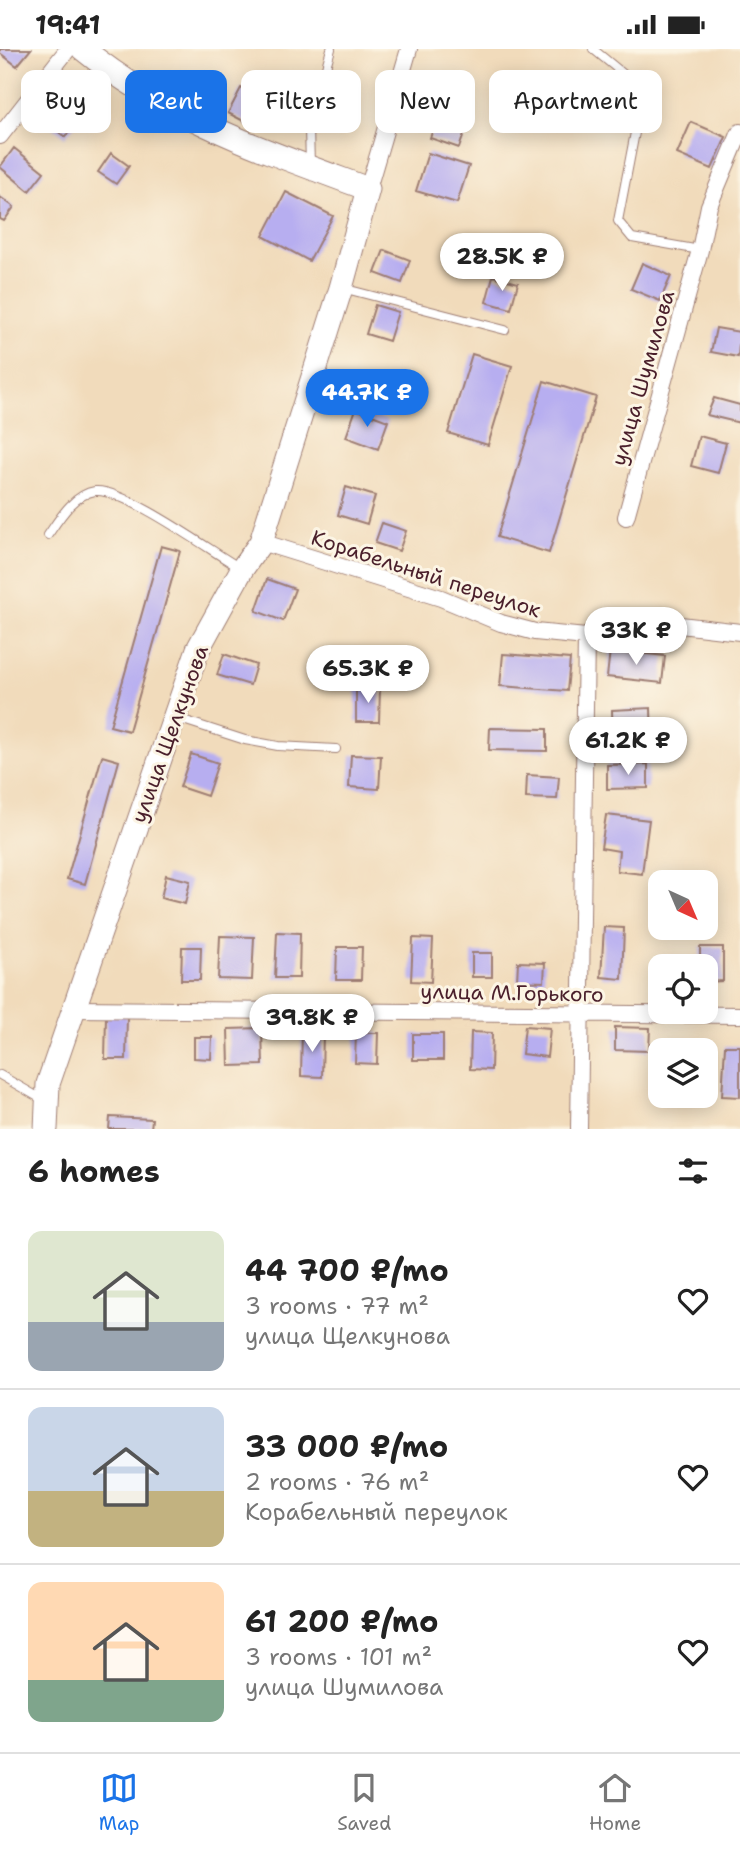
<!DOCTYPE html>
<html lang="en">
<head>
<meta charset="utf-8">
<style>
	:root { --surface:#fff; --page:#f6f6f6; --text:#222; --muted:#767676; --line:#e0e0e0; --accent:#1a73e8 }
	body { margin:0; font-family:"Shantell Sans",sans-serif; background:var(--page); color:var(--text); height:100vh; display:flex; flex-direction:column; font-size:26px; white-space:nowrap }
	* { box-sizing:border-box; margin:0 }
	p { font-size:23px; color:var(--muted) }
	.icon { flex:none; width:38px; height:38px; fill:none; stroke:currentColor; stroke-width:2; stroke-linecap:round; stroke-linejoin:round }
	.map { position:relative; height:1080px; overflow:hidden }
	.sheet { display:flex; flex-direction:column; background:var(--surface); flex:1 }
	.sheet>* { flex:none }
	.top-card { position:absolute; left:21px; top:21px; width:698px; height:63px; display:flex; gap:14px }
	.needle { width:46px; rotate:136deg }
	.buttons { position:absolute; left:648px; top:821px; display:grid; gap:14px }
	.buttons a { display:grid; place-items:center; width:70px; height:70px; border-radius:14px; background:var(--surface); box-shadow:0 4px 18px #0003; font-size:35px }
	.price { position:absolute; translate:-50% -60px; padding:0 16px; border-radius:24px; background:#fff; color:#222; font-size:23px; line-height:46px; filter:drop-shadow(0 2px 4px #0008) }
	.price::after { content:''; position:absolute; left:50%; top:42px; width:21px; height:16px; margin-left:-10px; background:inherit; clip-path:polygon(0 0,100% 0,50% 100%) }
	.price.current { background:var(--accent); color:#fff }
	ul { padding:0; list-style:none }
	li { display:flex; align-items:center; gap:21px; height:175px; padding:0 28px }
	li+li { border-top:2px solid var(--line) }
	li span { display:grid; place-items:center; flex:none; width:196px; height:140px; border-radius:14px; color:#555 }
	li>.icon { margin-inline-start:auto }
	span .icon { width:84px; height:84px; fill:#fffc; stroke-width:1 }
	li b { font-size:30px }
	h2 { display:flex; justify-content:space-between; align-items:center; height:84px; padding:0 28px; font-size:30px }
	.tag { padding:0 24px; border-radius:14px; background:var(--surface); box-shadow:0 4px 18px #0003; font-size:24px; line-height:63px }
	.tag.current { background:var(--accent); color:#fff }
	.status { display:flex; justify-content:space-between; align-items:center; height:49px; padding:0 35px; background:var(--surface); direction:ltr }
	.status svg { height:19px; fill:currentColor }
	.menu { display:flex; justify-content:space-around; align-items:center; height:98px; border-top:2px solid var(--line); background:var(--surface); font-size:19px; color:var(--muted) }
	.menu a { display:grid; justify-items:center; gap:4px }
	.menu .current { color:var(--accent) }
	.map>svg:first-child { display:block }
</style>
</head>
<body>
<div class="status"><b>19:41</b><svg viewBox="0 0 49 12"><path d="M0 12V9h3v3zM5 12V6h3v6zM10 12V3h3v9zM15 12V0h3v12zM26 1h20v11H26zM47 4h2v5h-2z"/></svg></div>
<div class="map">
<svg width="740" height="1080" viewBox="0 0 740 1080">
	<rect width="100%" height="100%" fill="#fcf5e5"/>
	<filter id="ink" filterUnits="userSpaceOnUse"><feTurbulence type="fractalNoise" baseFrequency=".0143" numOctaves="2"/><feDisplacementMap in="SourceGraphic" scale="14" xChannelSelector="R" yChannelSelector="G"/><feConvolveMatrix kernelMatrix="1 2 1 2 8 2 1 2 1" color-interpolation-filters="sRGB"/></filter>
	<filter id="wash" filterUnits="userSpaceOnUse"><feTurbulence type="fractalNoise" baseFrequency=".00686" numOctaves="4" result="noise"/><feDisplacementMap in="SourceGraphic" scale="28" xChannelSelector="R" yChannelSelector="G"/><feGaussianBlur stdDeviation="1.57" result="paint"/><feColorMatrix in="noise" values="0 0 0 0 0 0 0 0 0 0 0 0 0 0 0 0 0 1.4 0 .05"/><feComposite in="paint" operator="in"/></filter>
	<g filter="url(#wash)">
		<rect width="100%" height="100%" fill="#f1dbbb"/>
		<g id="blocks">
			<!-- building -->
			<path fill="#b7aef0" d="M0,0H31L17,17L0,4Z
				M241,39L270,54L257,79L228,64Z
				M48,46L78,72L65,88L34,63Z
				M444,50L473,60L459,99L430,89Z
				M691,73L726,88L712,120L677,105Z
				M14,99L44,123L29,142L0,118Z
				M111,104L129,117L116,135L98,123Z
				M428,104L469,117L457,154L416,142Z
				M286,143L333,167L309,212L263,187Z
				M0,148L14,158L4,172L0,170Z
				M384,201L410,211L402,234L375,224Z
				M642,214L671,227L660,252L631,240Z
				M493,227L518,234L511,260L486,253Z
				M375,256L398,263L389,292L366,285Z
				M716,279L740,283L738,308L711,303Z
				M472,305L512,317L488,396L448,384Z
				M544,332L596,348L549,504L497,488Z
				M714,349L740,356V374L707,366Z
				M356,360L388,372L378,400L346,388Z
				M699,387L726,394L718,424L691,417Z
				M346,438L375,447L367,475L338,466Z
				M382,474L406,482L399,502L375,494Z
				M161,497L180,502L129,682L110,677Z
				M267,530L295,540L283,572L256,562Z
				M610,601L665,607L662,634L607,628Z
				M224,605L256,616L250,636L217,626Z
				M503,605L570,610L567,642L500,637Z
				M356,640H380L379,673H356Z
				M651,659L652,693L613,694L612,661Z
				M490,679L547,680V702L489,701Z
				M191,705L218,714L207,747L180,738Z
				M351,706L381,707L379,740L349,738Z
				M102,707L119,712L85,835L67,830Z
				M648,715V739L607,740V716Z
				M527,726L559,728L557,750L526,749Z
				M606,766L649,771L642,825L617,822L619,802L601,799Z
				M166,826L190,832L185,855L161,849Z
				M604,878L624,879L622,930L601,928Z
				M277,883L300,884L299,929H275Z
				M220,887L254,888L252,931L218,930Z
				M413,889L433,890L431,933L411,932Z
				M182,898H201L200,931H181Z
				M337,898H362L361,931H336Z
				M700,898H723V932L705,933V917H700Z
				M472,904H492V928H472Z
				M518,913L545,914L544,933L517,932Z
				M106,967H127L126,1010H105Z
				M525,977L550,979L547,1008L522,1005Z
				M615,978L650,979L649,1002L615,1001Z
				M262,979L263,1016L229,1017L228,980Z
				M302,982L323,983L322,1028L301,1027Z
				M471,983L492,984L491,1021L470,1020Z
				M356,984H378L377,1015L355,1014Z
				M413,985H443V1011H413Z
				M194,988H212L211,1010L194,1009Z
				M725,997H740V1048L722,1047Z
				M110,1068L152,1070L151,1080H109Z"/>
		</g>
	</g>
	<g filter="url(#ink)">
		<use href="#blocks" fill-opacity="0" stroke="#9e7d73" stroke-width="2"/>
		<g fill="none" stroke-linecap="round" stroke-linejoin="round">
			<!-- lane casing -->
			<g stroke="#9e7d73" stroke-width="10">
				<path id="lane" d="M593,0L637,36L642,47L618,172L632,189L700,201
					M310,116L309,79L331,0
					M342,239L505,281
					M48,486C59,470 74,445 95,442C124,439 211,502 240,519
					M177,669L245,691L278,697L336,700
					M0,1026L45,1052"/>
			</g>
			<!-- street casing -->
			<g stroke="#9e7d73" stroke-width="18">
				<path id="street" d="M0,87L68,0
					M368,140L409,0
					M626,468L700,201L709,157L740,83
					M261,493L441,549L501,574L535,583L586,588L612,568L740,583
					M74,960L740,966
					M579,1080L586,588"/>
			</g>
			<!-- secondary casing -->
			<g stroke="#9e7d73" stroke-width="25">
				<path id="secondary" d="M46,1080L48,1035L198,600L242,520L261,493L341,239L368,140C266,102 169,70 83,0"/>
			</g>
			<!-- lane -->
			<use href="#lane" stroke="#fff" stroke-width="8"/>
			<!-- street -->
			<use href="#street" stroke="#fff" stroke-width="16"/>
			<!-- secondary -->
			<use href="#secondary" stroke="#fff" stroke-width="23"/>
		</g>
	</g>
	<g text-anchor="middle" stroke-width="6" stroke-linejoin="round" paint-order="stroke">
		<!-- street labels -->
		<g font-size="21" fill="#4a1f2b" stroke="#fcf5e5">
			<text transform="translate(643 329) rotate(-74)" y="7">улица Шумилова</text>
			<text transform="translate(426 525) rotate(18)" y="7">Корабельный переулок</text>
			<text transform="translate(170 685) rotate(-70)" y="7">улица Щелкунова</text>
			<text transform="translate(512 944) rotate(1)" y="7">улица М.Горького</text>
		</g>
	</g>
</svg>
<div class="buttons">
<a><svg class="needle" viewBox="-14 -14 28 28"><path d="M0-13l5 13h-10z" fill="#e53935"/><path d="M0 13l5-13h-10z" fill="#767676"/></svg></a>
<a><svg class="icon" aria-label="locate" viewBox="0 0 24 24"><circle cx="12" cy="12" r="6"/><path d="M12 2v4M12 18v4M2 12h4M18 12h4"/></svg></a>
<a><svg class="icon" aria-label="layers" viewBox="0 0 24 24"><path d="M12 4l9 5-9 5-9-5zM3 14l9 5 9-5"/></svg></a>
</div>
<b class="price" style="left:502px;top:244px">28.5K ₽</b>
<b class="price current" style="left:367px;top:380px">44.7K ₽</b>
<b class="price" style="left:636px;top:618px">33K ₽</b>
<b class="price" style="left:368px;top:656px">65.3K ₽</b>
<b class="price" style="left:628px;top:728px">61.2K ₽</b>
<b class="price" style="left:312px;top:1005px">39.8K ₽</b>
<div class="top-card">
<a class="tag">Buy</a>
<a class="tag current">Rent</a>
<a class="tag">Filters</a>
<a class="tag">New</a>
<a class="tag">Apartment</a>
</div>
</div>
<section class="sheet">
<h2>6 homes<svg class="icon" aria-label="filters" viewBox="0 0 24 24"><path d="M4 7h16M4 17h16"/><circle cx="9" cy="7" r="2"/><circle cx="15" cy="17" r="2"/></svg></h2>
<ul>
<li><span style="background:linear-gradient(#dfe7d0 65%,#9aa5b1 0)"><svg class="icon" aria-label="home" viewBox="0 0 24 24"><path d="M3 11l9-7 9 7M6 9v11h12V9"/></svg></span><div><b>44 700 ₽/mo</b><p>3 rooms · 77 m²</p><p>улица Щелкунова</p></div><svg class="icon" aria-label="heart" viewBox="0 0 24 24"><path d="M12 20l-8-8c-3-5 5-10 8-4 3-6 11-1 8 4z"/></svg></li>
<li><span style="background:linear-gradient(#c9d6e8 60%,#c2b280 0)"><svg class="icon" aria-label="home" viewBox="0 0 24 24"><path d="M3 11l9-7 9 7M6 9v11h12V9"/></svg></span><div><b>33 000 ₽/mo</b><p>2 rooms · 76 m²</p><p>Корабельный переулок</p></div><svg class="icon" aria-label="heart" viewBox="0 0 24 24"><path d="M12 20l-8-8c-3-5 5-10 8-4 3-6 11-1 8 4z"/></svg></li>
<li><span style="background:linear-gradient(#ffd9b3 70%,#7fa58c 0)"><svg class="icon" aria-label="home" viewBox="0 0 24 24"><path d="M3 11l9-7 9 7M6 9v11h12V9"/></svg></span><div><b>61 200 ₽/mo</b><p>3 rooms · 101 m²</p><p>улица Шумилова</p></div><svg class="icon" aria-label="heart" viewBox="0 0 24 24"><path d="M12 20l-8-8c-3-5 5-10 8-4 3-6 11-1 8 4z"/></svg></li>
</ul>
</section>
<nav class="menu">
<a class="current"><svg class="icon" aria-label="map" viewBox="0 0 24 24"><path d="M3 6l6-2 6 2 6-2v14l-6 2-6-2-6 2zM9 4v14M15 6v14"/></svg>Map</a>
<a><svg class="icon" aria-label="saved" viewBox="0 0 24 24"><path d="M7 4h10v16l-5-4-5 4z"/></svg>Saved</a>
<a><svg class="icon" aria-label="home" viewBox="0 0 24 24"><path d="M3 11l9-7 9 7M6 9v11h12V9"/></svg>Home</a>
</nav>
</body>
</html>
